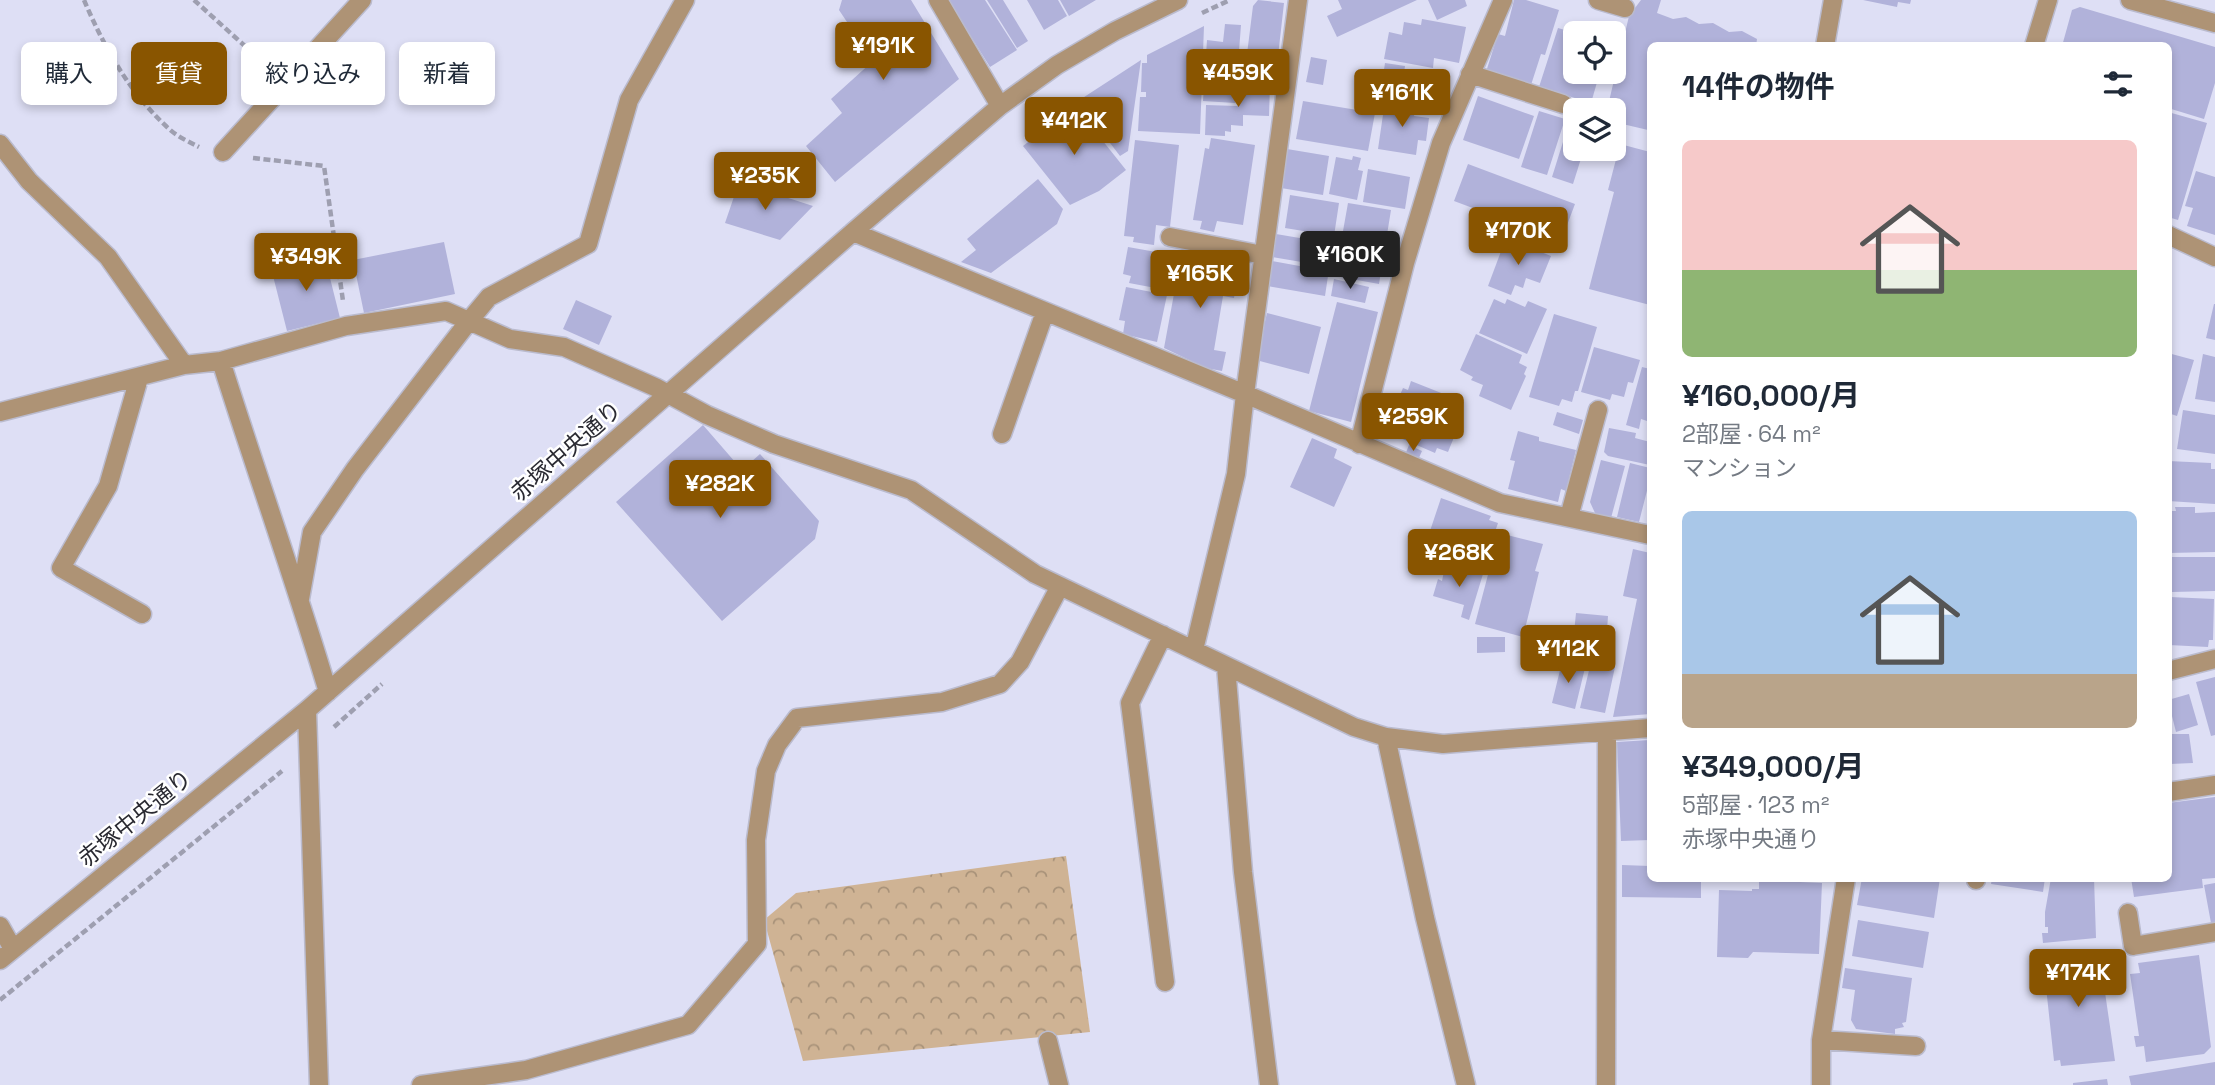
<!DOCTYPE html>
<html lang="ja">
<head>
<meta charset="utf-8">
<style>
	:root { --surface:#fff; --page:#f6f6f7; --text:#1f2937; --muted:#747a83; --accent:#895500 }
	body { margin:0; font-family:"Space Grotesk","Noto Sans JP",sans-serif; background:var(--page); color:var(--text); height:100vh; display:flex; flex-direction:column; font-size:26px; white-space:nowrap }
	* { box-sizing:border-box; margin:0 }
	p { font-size:23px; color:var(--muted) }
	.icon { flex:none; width:38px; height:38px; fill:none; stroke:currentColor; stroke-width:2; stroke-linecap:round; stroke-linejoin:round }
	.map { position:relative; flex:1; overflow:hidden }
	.details { position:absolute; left:1647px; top:42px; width:525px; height:840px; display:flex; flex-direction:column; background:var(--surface); border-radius:10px; box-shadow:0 4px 10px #0003 }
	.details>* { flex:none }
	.hud { position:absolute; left:21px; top:42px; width:665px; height:63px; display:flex; gap:14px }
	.tools { position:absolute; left:1563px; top:21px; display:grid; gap:14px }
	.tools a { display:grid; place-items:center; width:63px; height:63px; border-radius:10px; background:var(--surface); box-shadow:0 4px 10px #0003; font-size:35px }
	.price { position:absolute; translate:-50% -60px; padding:0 16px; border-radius:7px; background:var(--accent); color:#fff; font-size:23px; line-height:46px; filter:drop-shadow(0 2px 4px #0008) }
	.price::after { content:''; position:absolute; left:50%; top:42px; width:21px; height:16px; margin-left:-10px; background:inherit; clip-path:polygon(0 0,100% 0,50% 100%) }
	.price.active { background:#222; color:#fff }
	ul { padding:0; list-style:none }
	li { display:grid; align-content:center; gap:14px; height:371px; padding:0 35px }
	li span { display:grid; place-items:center; height:217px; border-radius:10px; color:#555 }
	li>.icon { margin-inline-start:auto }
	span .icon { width:126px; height:126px; fill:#fffc; stroke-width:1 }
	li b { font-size:30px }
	h2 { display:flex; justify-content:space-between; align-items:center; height:84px; padding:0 35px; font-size:30px }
	.pill { padding:0 24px; border-radius:10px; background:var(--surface); box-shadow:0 4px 10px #0003; font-size:24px; line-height:63px }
	.pill.active { background:var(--accent); color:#fff }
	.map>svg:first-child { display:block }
</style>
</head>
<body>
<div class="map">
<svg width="2215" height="1085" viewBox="0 0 2215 1085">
	<defs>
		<pattern id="forest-crowns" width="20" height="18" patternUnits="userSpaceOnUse" patternTransform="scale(1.75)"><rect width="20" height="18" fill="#cfb394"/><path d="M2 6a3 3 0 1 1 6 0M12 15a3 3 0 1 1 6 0" fill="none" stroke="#a89279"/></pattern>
	</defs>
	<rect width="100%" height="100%" fill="#dedff5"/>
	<!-- forest -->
	<path fill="url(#forest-crowns)" d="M1066,856L1090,1032L803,1061L764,920L796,893Z"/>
	<!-- building -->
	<path fill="#b1b2da" d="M842,0H911L959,79L835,182L806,146L842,113L831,99L873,61L839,10Z
		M948,0H985L1017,50L990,67Z
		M987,0H1003L1028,41L1017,48Z
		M1027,0H1058L1067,16L1044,30Z
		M1060,0H1096L1069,16Z
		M1258,0L1284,3L1276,74L1245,70L1253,6Z
		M1338,0H1417L1337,37L1327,16L1342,9Z
		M1428,0H1465L1467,6L1437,20Z
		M1514,0H1526L1559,10L1545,55L1541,54L1531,85L1486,72L1498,34L1505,36Z
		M1641,0H1661L1657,13L1673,19L1686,17L1699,24L1713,23L1729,32L1742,31L1757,39L1756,46H1650V127L1648,130L1614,122V110H1607L1629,16Z
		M1863,0H1911L1910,4L1898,2L1897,7Z
		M2080,7L2215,47V83L2204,119L2168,108V46H2062L2072,10Z
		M1422,19L1466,27L1459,63L1434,58L1433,68L1384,59L1389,32L1402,35L1404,22L1421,25Z
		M1225,24L1241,25L1235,103L1203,101L1207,40L1223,42Z
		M1204,26L1200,134L1138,131L1140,97H1146V92H1141L1142,63H1147V55Z
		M1558,28L1575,33V72H1600L1591,103L1539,87Z
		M1311,57L1327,60L1323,85L1306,82Z
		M1141,60L1128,151L1120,156L1078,101Z
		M1385,63L1405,66L1402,86L1447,94L1440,107L1380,96Z
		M1239,83L1270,84L1269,116L1243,115V126L1231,125V132L1225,131V136L1205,135L1206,105L1238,106Z
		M1478,96L1534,116L1519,159L1463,140Z
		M1303,101L1375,113L1368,151L1296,139Z
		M1385,101L1416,106L1414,116L1429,118L1426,141L1418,140L1416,155L1378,149Z
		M1075,106L1126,170L1099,191L1070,205L1023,146Z
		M1573,110H1575V149H1584L1573,184L1552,177Z
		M1539,111L1565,119L1547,175L1521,167Z
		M2168,112L2207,123L2178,220L2168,217Z
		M1211,138L1255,145L1243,225L1217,221L1214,232L1200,229L1202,221L1193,220L1205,148L1209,149Z
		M1135,140L1179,145L1170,227L1156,225L1154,245L1133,242L1134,237L1124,236Z
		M1620,144L1650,152V305L1589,289L1614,192L1608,190Z
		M1287,149L1329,156L1323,195L1281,188Z
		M1353,156L1361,158L1358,170L1363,171L1357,200L1329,194L1336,157L1352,160Z
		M1468,164L1575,204L1561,241L1454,201Z
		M1368,169L1410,177L1405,209L1363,202Z
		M2196,171L2215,177V235L2187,226L2193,208L2185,206Z
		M1038,179L1063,209L1057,224L991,273L961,262L976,250L967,239Z
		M739,182L813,206L780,240L725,223Z
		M1290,195L1339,203L1334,236L1285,228Z
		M1348,203L1391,210L1379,284L1335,276Z
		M1276,234L1335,244L1331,267L1272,257Z
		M1506,238L1551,256L1540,283L1526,278L1523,288L1515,285L1511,295L1488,286Z
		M444,242L455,294L364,313L353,260Z
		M1128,247L1156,252L1155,259L1171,261L1166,290L1129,283L1131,276L1123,274Z
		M324,254L340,318L287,331L271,268Z
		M1181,256L1239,267L1234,298L1223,296L1214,350L1226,352L1222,371L1206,368L1164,348Z
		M1272,261L1316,269V273L1328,276L1325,296L1267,286Z
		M1334,279L1369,287L1365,303L1331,296Z
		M1126,287L1167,295L1157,342L1123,334L1125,321L1119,320Z
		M1494,299L1505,304L1507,299L1525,307L1528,301L1547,309L1527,354L1479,333Z
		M576,300L612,316L599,345L563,329Z
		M1337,302L1378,312L1351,422L1309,411Z
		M2214,304H2215V340L2206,338Z
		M1267,313L1321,327L1309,374L1256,360Z
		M1554,314L1597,327L1578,391H1575L1572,402L1562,399L1559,406L1529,397Z
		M1476,334L1522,355L1519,363L1527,367L1524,374L1526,376L1511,410L1479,396L1483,385L1471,380L1473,377L1460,370Z
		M1594,347L1640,360L1633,383L1628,382L1624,397L1612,394L1610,400L1581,392Z
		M2168,353L2194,360L2177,416L2168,413Z
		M2203,354L2215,357V402L2195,399Z
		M1642,367L1650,369V422L1641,419L1639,429L1626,425Z
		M1411,381L1464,402L1460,413L1463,415L1448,452L1437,448L1435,453L1398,437L1400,433L1386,427L1403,388L1408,390Z
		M2183,410L2215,415V454L2177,449Z
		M1557,412L1583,420L1579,434L1553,425Z
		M703,425L742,470L760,454L819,521L815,539L722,621L616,502Z
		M1609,428L1636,433L1635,438L1650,442V465L1608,456L1604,452Z
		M1518,431L1539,437V441L1576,450L1566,491L1561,489L1558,502L1508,489L1515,461L1510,460Z
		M1312,438L1337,449L1334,458L1352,467L1334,507L1290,487Z
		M1409,445L1422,451L1418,460L1405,455Z
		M1601,460L1625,466L1611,518L1595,513L1590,502Z
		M2168,461L2211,463V469H2215V504L2168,501Z
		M1630,463L1650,468V479L1639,522L1617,517Z
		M1441,498L1491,516L1489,520L1498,523L1484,564L1426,543Z
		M2175,507H2195V513L2215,512V552L2168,553V511H2176Z
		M1499,533L1543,544L1535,571L1539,572L1523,637L1475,624Z
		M1633,549L1650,553V714L1613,717L1637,599L1623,596Z
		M2172,557H2215V591L2172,592Z
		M1445,566L1473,575L1474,571L1483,574L1469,620L1461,617L1464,605L1433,596L1438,579L1442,581Z
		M2170,597L2214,599L2213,640H2209L2208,647L2169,645Z
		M1576,613L1608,616L1606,645L1573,643Z
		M1477,637H1505V652L1477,653Z
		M1562,662L1585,668L1575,709L1552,703Z
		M1591,662L1615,667L1605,713L1580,708Z
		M2215,677V735L2211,736L2196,682Z
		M2189,694L2198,725L2176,732L2168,700Z
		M2168,734H2189L2193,763L2170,764Z
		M1650,740V840L1621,841L1617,742Z
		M2215,797V878L2202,879L2203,888L2134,897L2131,878H2168V803Z
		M1622,865L1650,866V878H1701V898L1622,897Z
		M1862,878H1940L1934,918L1857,905Z
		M1992,878H2045L2043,892L1991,884Z
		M2051,878H2094L2096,938L2043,943L2042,933H2048V927H2045V912Z
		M1759,880L1822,883L1819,954L1753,952L1748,958L1717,957L1719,890L1752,891V889H1759Z
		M2215,883V922L2211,923L2204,885Z
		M1858,920L1929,932L1923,968L1852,956Z
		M2099,951L2115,1061L2061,1066L2060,1060L2054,1061L2046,987H2043L2052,954Z
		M2199,955L2211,1047L2204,1054L2146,1062L2144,1046L2136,1047L2134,1036H2139L2130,974L2140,973L2138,963Z
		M1845,968L1912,978L1906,1022L1902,1023L1904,1027L1895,1029V1034L1856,1029L1851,1020L1855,990L1842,988Z
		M2215,1062V1085H2131L2129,1076Z
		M2107,1079L2108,1085H2073V1083Z"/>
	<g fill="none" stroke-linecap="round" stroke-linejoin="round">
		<!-- minor casing -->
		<g stroke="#babbce" stroke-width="21">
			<path id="minor" d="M938,0L1000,106
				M1598,0L1625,8
				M2130,0L2215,23
				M1825,46L1833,0
				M2034,46L2048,0
				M1470,74L1563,104
				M0,144L29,181L108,257L184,365
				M223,152L362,0
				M853,232L1245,394L1500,503L1650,535
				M2168,235L2215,257
				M1170,237L1263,255
				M221,361C256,472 295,581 328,692
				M139,378L108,486L61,568L142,614
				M0,412L184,365L221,361L346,326L446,311L510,339L564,347L655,387L707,415L774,444L911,490L1035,574L1354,727L1386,737L1443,744L1650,728
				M1002,434L1045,312
				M1359,444L1405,263L1441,143L1503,0
				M1569,517L1598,410
				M300,599L312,532L355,469L469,321L489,297L588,244L629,100L685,0
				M1163,635L1130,703L1165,982
				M1194,650L1236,474L1245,394L1298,0
				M1226,666L1243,872L1269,1085
				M2168,671L2215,659
				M307,710L319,1085
				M1386,737L1425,918L1466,1085
				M2168,792L2215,785
				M1976,880V878
				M2128,913L2133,946L2215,932
				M0,926L13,949
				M0,960L307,710L853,232L1000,106L1057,65L1115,31L1178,0
				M1821,1040L1916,1046
				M1048,1041L1059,1085
				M421,1085L526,1070L688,1025L757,944L756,840L766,771L777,745L797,718L942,702L1000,684L1020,662L1060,586
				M1606,1085L1607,732
				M1821,1085V1040L1846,878"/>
		</g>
		<!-- path -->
		<path stroke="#9e9fb0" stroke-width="4.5" stroke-dasharray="7 3.5" stroke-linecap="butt" d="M84,0C104,47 129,92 167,127C176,136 189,142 199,147
			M194,0L267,66
			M1202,13L1230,0
			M253,158L324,166L343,301
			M334,727L382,684
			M0,1000L282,771"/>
		<!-- minor -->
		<use href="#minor" stroke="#ae9375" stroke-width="18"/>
	</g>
	<g text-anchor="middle" stroke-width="5" stroke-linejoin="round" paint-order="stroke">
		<!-- street labels -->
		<g font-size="23" fill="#2a2a32" stroke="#fff">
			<text transform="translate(566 451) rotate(-41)" y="8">赤塚中央通り</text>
			<text transform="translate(135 818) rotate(-39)" y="8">赤塚中央通り</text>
		</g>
	</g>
</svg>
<div class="tools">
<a><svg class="icon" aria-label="locate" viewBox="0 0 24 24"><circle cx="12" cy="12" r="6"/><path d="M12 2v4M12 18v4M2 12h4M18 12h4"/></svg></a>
<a><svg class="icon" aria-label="layers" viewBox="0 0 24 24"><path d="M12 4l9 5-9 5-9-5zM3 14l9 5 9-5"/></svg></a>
</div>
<b class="price" style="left:883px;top:82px">¥191K</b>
<b class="price" style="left:1238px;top:109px">¥459K</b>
<b class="price" style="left:1402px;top:129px">¥161K</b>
<b class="price" style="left:1074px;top:157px">¥412K</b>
<b class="price" style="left:765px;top:212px">¥235K</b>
<b class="price" style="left:1518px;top:267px">¥170K</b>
<b class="price active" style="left:1350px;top:291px">¥160K</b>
<b class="price" style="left:306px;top:293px">¥349K</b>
<b class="price" style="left:1200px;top:310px">¥165K</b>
<b class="price" style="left:1413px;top:453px">¥259K</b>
<b class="price" style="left:720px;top:520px">¥282K</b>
<b class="price" style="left:1459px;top:589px">¥268K</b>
<b class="price" style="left:1568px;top:685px">¥112K</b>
<b class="price" style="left:2078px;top:1009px">¥174K</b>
<div class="hud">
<a class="pill">購入</a>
<a class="pill active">賃貸</a>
<a class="pill">絞り込み</a>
<a class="pill">新着</a>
</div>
<section class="details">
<h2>14件の物件<svg class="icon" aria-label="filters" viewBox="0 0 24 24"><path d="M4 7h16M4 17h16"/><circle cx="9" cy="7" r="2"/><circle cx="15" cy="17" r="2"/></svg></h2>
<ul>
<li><span style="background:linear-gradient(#f6c9c9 60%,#8fb573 0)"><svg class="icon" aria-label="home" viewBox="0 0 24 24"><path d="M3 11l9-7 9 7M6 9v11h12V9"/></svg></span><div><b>¥160,000/月</b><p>2部屋 · 64 m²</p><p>マンション</p></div></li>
<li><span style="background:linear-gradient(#a9c7e8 75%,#b9a48a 0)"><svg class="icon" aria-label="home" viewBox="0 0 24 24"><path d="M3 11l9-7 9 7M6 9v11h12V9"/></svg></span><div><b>¥349,000/月</b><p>5部屋 · 123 m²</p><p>赤塚中央通り</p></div></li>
</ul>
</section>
</div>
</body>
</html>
